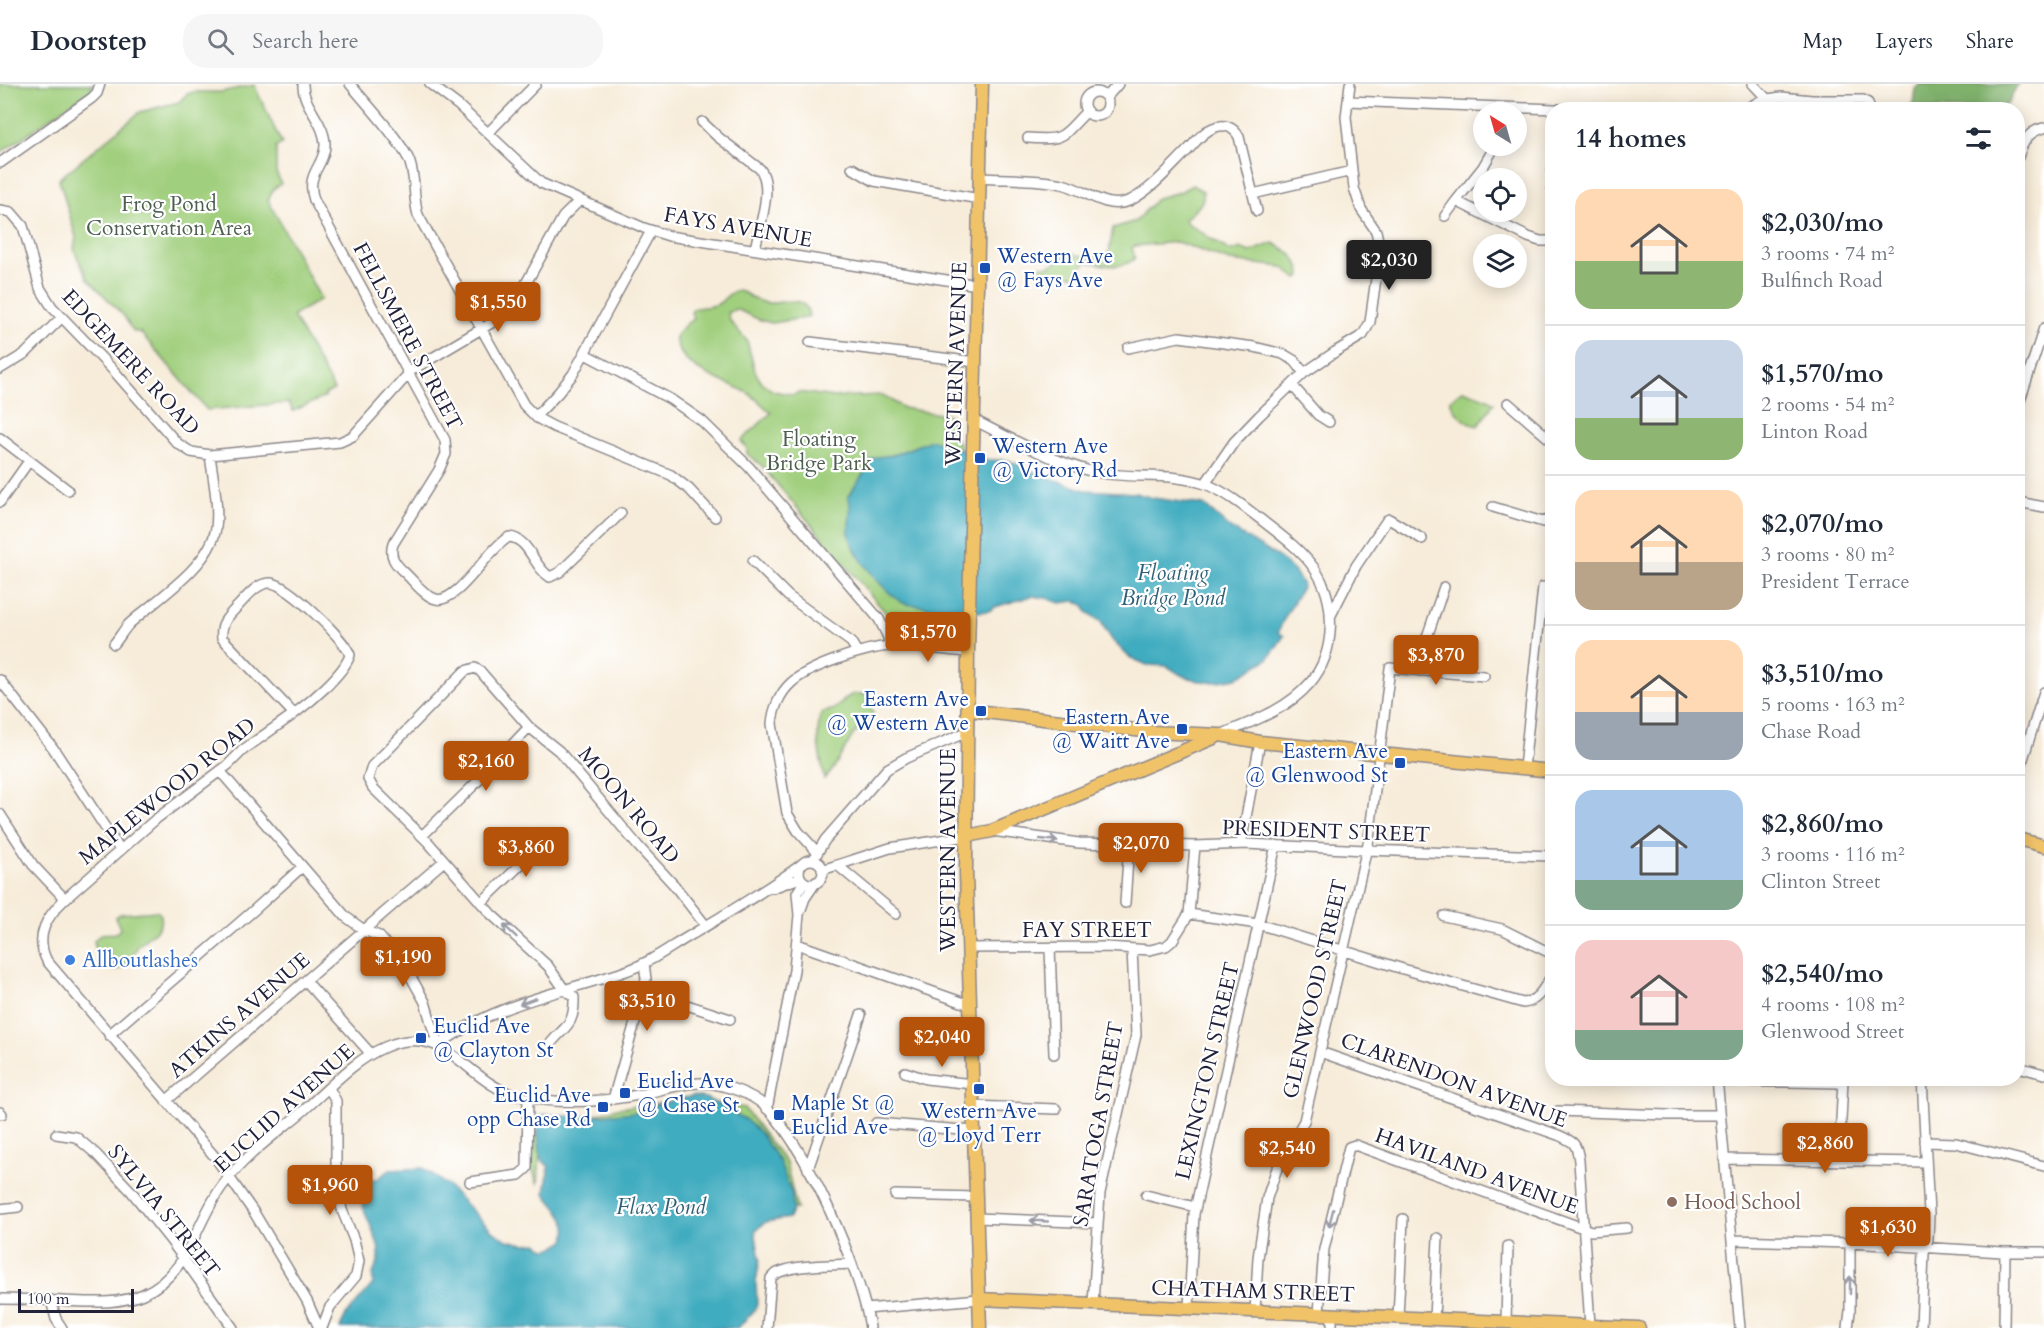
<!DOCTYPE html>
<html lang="en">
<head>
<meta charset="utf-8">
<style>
	:root { --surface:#fff; --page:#f6f6f7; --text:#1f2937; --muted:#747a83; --line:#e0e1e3; --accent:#b45309 }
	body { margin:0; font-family:Cardo,serif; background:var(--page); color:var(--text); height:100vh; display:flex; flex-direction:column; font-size:22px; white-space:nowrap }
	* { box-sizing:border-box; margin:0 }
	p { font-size:20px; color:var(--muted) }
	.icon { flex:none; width:33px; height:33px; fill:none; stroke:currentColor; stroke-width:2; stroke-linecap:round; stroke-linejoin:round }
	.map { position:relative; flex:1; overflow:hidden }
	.side { position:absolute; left:1545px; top:18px; width:480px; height:984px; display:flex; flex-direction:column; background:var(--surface); border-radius:24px; box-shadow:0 3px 15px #0003 }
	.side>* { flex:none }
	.needle { width:39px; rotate:323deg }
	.controls { position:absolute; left:1473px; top:18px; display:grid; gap:12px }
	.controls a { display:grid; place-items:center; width:54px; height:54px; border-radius:50%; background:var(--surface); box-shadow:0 3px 15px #0003; font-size:30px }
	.scale { position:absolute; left:18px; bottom:15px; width:116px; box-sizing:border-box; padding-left:6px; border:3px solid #22223b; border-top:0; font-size:16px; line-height:21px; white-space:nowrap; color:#22223b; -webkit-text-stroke:4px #fff; paint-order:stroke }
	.price { position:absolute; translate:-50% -51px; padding:0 14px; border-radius:6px; background:var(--accent); color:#fff; font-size:20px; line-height:39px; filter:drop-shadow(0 2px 3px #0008) }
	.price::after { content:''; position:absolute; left:50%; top:36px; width:18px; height:14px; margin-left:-9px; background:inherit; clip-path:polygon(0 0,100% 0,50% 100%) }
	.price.active { background:#222; color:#fff }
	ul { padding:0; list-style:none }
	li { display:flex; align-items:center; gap:18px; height:150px; padding:0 30px }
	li+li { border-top:2px solid var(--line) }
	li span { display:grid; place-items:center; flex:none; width:168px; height:120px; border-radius:18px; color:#555 }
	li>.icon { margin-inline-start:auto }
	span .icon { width:72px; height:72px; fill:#fffc; stroke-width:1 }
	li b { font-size:26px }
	h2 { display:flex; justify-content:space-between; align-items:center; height:72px; padding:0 30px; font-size:26px }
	header { display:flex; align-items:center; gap:36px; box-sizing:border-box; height:84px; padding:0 30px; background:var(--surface); border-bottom:2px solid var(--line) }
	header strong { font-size:28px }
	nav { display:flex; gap:33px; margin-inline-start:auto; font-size:21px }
	.search { width:420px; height:54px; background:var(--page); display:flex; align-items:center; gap:15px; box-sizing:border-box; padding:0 21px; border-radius:24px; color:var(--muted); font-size:22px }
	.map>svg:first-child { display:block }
</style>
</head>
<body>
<header>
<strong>Doorstep</strong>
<div class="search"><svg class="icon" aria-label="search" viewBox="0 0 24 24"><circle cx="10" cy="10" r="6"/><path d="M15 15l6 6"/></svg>Search here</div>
<nav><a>Map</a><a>Layers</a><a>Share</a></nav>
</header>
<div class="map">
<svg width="2044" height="1244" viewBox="0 0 2044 1244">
	<rect width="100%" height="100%" fill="#fff"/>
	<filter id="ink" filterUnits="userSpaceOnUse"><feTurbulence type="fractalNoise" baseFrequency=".0167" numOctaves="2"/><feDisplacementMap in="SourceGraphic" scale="12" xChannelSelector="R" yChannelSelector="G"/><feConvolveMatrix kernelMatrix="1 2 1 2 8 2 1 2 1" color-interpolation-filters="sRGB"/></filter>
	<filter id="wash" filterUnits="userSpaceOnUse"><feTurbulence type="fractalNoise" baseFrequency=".008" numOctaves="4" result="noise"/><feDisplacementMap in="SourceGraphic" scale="24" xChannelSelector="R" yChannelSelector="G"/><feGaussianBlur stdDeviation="1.35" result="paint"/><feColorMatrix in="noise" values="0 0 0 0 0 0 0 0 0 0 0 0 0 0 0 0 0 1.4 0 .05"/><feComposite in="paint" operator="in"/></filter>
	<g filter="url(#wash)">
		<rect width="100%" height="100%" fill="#f7ecd9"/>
		<!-- green -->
		<path fill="#a0cf7d" stroke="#61785c" stroke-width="1.5" d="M0,0H93L91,6L0,69Z
			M254,1L282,60L276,63V88L281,100L274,104L268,116L321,215L293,232L334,306L325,310V313L293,327L289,319L207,326L140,248H135L131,244L124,232L88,195L74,166L76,153L59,95L140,28L179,18L187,10L194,8H221Z
			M1192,101L1203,107C1206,120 1193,127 1185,135L1187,139L1228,166L1234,167L1240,164L1250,168L1273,159C1287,166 1300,174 1301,192L1297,195L1283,183L1230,177L1177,158L1134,162L1132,164L1135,174C1123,186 1103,181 1088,178C1080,181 1081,189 1075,192L1048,187L1036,189L1041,182H1050L1057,178L1058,172L1061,169L1093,173L1109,169L1113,144L1136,137L1157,114L1180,108Z
			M738,206C749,210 756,219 768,219C782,220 806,209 809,232L804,234L772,239L760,236L736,225L728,229L730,237L747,257L755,287L761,298L773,307L794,311L798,308L834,313L883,311L903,324L951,332L950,350L957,356L962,366L944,360H921L890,372L858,404L850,429L849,449L853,459L958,525L957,548L953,555C932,557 911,556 896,541L761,381L747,370V364L741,357L771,329C763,322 756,313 746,308C720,294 681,288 675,253L686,240L694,235L691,229L693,225C701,222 710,224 718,220C726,215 728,208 738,206Z
			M1463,306L1488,315L1494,319L1478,342C1466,340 1453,328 1450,316Z
			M854,610H867L872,613L873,616L869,621L873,627V631L853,651L833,685L824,695C821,671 813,652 822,628C843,626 837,616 854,610Z
			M157,827L161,831C162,847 150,850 140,860C134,867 131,878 123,883C107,894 95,869 94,857L101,850C108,848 117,853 120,844L115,833L120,830Z
			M694,1015L744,1024L786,1079L797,1125L774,1127L541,1049L538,1101L526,1068L525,1053L617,1024Z"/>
		<!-- forest -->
		<path fill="#80b26c" stroke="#516a54" stroke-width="1.5" d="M1920,0H2018L2008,20L1993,25H1904L1913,19L1915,5Z"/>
		<!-- water -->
		<path fill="#40acbf" stroke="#31677d" stroke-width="1.5" d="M931,356L962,366L984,376H1008L1039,390L1085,406L1135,409L1153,414L1204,421L1230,444L1280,474L1295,488L1303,501C1299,511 1278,541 1279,549L1284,552L1268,575L1236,594L1215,598L1199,597L1181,591L1167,582L1147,581L1129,573L1112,556L1101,538L1087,528L1085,522L1075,517L1060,519L1046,514L1032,512L995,523L989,527L960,529L953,543C945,533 936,525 923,522C916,521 908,522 901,518C883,506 851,469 849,448C848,436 853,423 848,412L864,389L866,382L871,376L877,373L894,371Z
			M693,1012L706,1014L745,1035L760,1049L779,1077L792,1110L793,1125L789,1134L766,1138L755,1147L760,1175L756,1198L757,1219L755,1226L738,1244H340L346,1231L373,1200C371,1186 377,1185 379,1174C382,1149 347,1117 369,1095H377L390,1086L423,1084L447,1101L492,1147L507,1156L524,1160L537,1159L544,1164L548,1165L555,1163L565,1157C571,1132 557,1128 545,1109L549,1083L541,1075L537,1042L540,1032L546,1030L578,1033L636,1028L669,1017Z"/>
	</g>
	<g filter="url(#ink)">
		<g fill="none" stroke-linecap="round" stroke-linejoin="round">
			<!-- minor casing -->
			<g stroke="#8c878a" stroke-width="12">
				<path id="minor" d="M303,0C302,22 326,39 325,62C324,83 305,89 314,116L445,356L446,370L439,386L393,460C389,472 395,480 404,488C413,496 424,512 436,515C457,521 489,463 509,453C530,455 533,483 550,493L560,488L621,429
					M350,0C364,17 405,61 410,79C416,97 413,114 418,131L524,321L537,334L554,343L671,391L689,405L715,433
					M430,0L459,22L541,99L644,144L669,152L978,201
					M1753,0L1767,15
					M1084 20a12 12 0 1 1 24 0a12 12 0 1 1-24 0Z
					M1106,14L1118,0
					M1348,17L1579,26
					M1744,26L1762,16L1781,13L1812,16H1863L1868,19L1870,26
					M702,38L718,53L760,85C774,103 759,143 755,165
					M488,49L536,0
					M1028,54C1066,57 1061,53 1087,27
					M1495,62L1483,83L1456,117L1528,153L1540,157H1552
					M2018,73C2023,58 2028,47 2044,44
					M0,79L92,14L97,9L100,0
					M852,84L874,97L980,115
					M1552,87V104
					M980,94C1005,96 1039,94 1062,100C1085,105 1106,128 1131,116C1152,105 1169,85 1186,68C1194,60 1202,48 1213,44C1224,39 1234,43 1239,53L1257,127
					M1253,110L1352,87
					M0,126L11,128L23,142L40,204L52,223L114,287L177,359L191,368L210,371L340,358L353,352L412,286L510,228L563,133L580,116
					M1445,132L1456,117
					M810,258L976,278
					M1128,264L1179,253L1254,263L1283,270L1295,277L1304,289
					M585,270L670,315L702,337L749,383L879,535L888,553L889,562
					M0,285L26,269L62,233
					M1292,301L1318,331L1329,338
					M1508,319L1552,357
					M2018,322L2044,244
					M536,332L558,309L573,290L651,147
					M974,336C1009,354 1058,380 1095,388C1132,396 1172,387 1208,401C1229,410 1246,424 1264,438C1282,452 1301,466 1314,484C1337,517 1336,569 1310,599C1287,626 1251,638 1220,651
					M0,354L68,406
					M1205,400L1234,358L1259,332L1304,289L1335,268L1363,251L1370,238L1380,165L1376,147L1361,125L1354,104L1346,33L1350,0
					M0,418L29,377
					M2018,418L2044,423
					M1493,423L1543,438L1552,434
					M753,477L788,512L851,558L857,568
					M1330,533L1356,482L1387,436L1389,435L1422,455
					M114,560C119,554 123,547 128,541C155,516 210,483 216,444C219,421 213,395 210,371
					M1420,587L1426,556L1444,503
					M0,596L53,664L120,766
					M1524,684L1543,503L1552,505
					M220,687L346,833L364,846L379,852L406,884L425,918L438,962C491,920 561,909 623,888C648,880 669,864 691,851C728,829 767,806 802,780
					M2018,691L2044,608
					M0,730L33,781L65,815C47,832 34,852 47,877L215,1073L255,1130L307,1217L319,1244
					M992,747L1079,759L1195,762L1247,760L1365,766L1552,772
					M422,752L474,701L529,643
					M1241,760L1260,658
					M1195,762L1189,830L1258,840L1403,885L1523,919C1538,918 1545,902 1552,891
					M817,768L798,747L787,729L772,640C773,625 780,609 791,599C809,582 865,564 890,562C915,561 943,566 968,568
					M813,776L825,756L887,685L906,674L967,648
					M799 788a12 12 0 1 1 24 0a12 12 0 1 1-24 0Z
					M837,781L896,830
					M822,786L890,764L967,752
					M772,804L800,794
					M65,815L156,735L228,681L243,666L294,630L222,554C220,540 228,532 237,523C246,514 257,498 271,499C287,500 345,555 350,571C344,590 310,618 294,630
					M481,819L552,750
					M1125,819L1129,760
					M800,828L805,814L816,798
					M1444,832L1502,845L1552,870
					M797,860L970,921
					M968,864L1107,863L1150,866L1166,862L1172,857L1189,830
					M1050,864L1054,970
					M306,897L371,970
					M644,907L730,935
					M109,951L253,827L302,783
					M547,964C563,942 575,944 574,913L564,905L548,882L491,830L428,758L373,704L368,695L372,682L378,676L465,587L475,584L480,587L529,643L559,667L638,762L674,801L706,842
					M1320,968L1558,1051C1574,1058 1577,1059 1579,1077L1590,1241
					M2018,983L2044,990
					M905,988L926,995L973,1000
					M1717,994L1740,1244
					M1717,997L1843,999
					M613,1015L644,907L646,895L644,879
					M166,1017L444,777
					M973,1022L1056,1025
					M767,1025L794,886L799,831L797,809L804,798
					M1558,1027L1667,1031H1720
					M0,1028L2,1030
					M876,1039L974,1047
					M56,1050L76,1053L96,1070L131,1107L171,1157L233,1244
					M1925,1058L1956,1059L2044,1082
					M1724,1075L1926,1078
					M1839,1077L1843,996
					M808,1085L861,931
					M470,1098L519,1091L527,1084L528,1014
					M895,1111L976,1113
					M1146,1111L1195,1123
					M0,1125L18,1123
					M978,1134L1097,1139
					M1732,1156L1850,1159L2003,1168H2044
					M0,1215C21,1215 42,1216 63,1217C90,1218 118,1221 143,1210C190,1190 195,1138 223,1101C244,1072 276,1050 303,1027C328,1005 354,976 385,963C446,936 467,1000 518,1012C558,1021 603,1018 644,1010C662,1006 681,999 700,999C719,999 745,1007 760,1018C803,1052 862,1189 870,1244
					M51,1216L56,1235L62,1244
					M1093,1220L1100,1109L1136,951L1132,865
					M1189,1224L1194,1130L1276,761
					M866,1225L979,1215
					M1255,1227L1258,1174L1267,1114L1276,1087L1304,1037L1369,755L1390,584L1484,592
					M1319,1229L1324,1165L1349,1063L1355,1061L1591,1147L1627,1144
					M1332,1230V1244
					M1398,1233L1403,1135
					M1434,1235L1438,1154
					M1506,1238L1508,1162
					M322,1244L330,1223L356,1192L359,1177L354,1156L342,1126L336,1095V1017L329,1004
					M767,1244L771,1194C782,1180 833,1181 852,1180
					M1848,1244L1850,1227V1159
					M1921,1244L1924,1169L1928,1155L1929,1130L1922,994
					M2004,1244L2005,1168"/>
			</g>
			<!-- major casing -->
			<g stroke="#8c878a" stroke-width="15">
				<path id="major" d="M968,626L1152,648L1220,651L1260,658L1552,687
					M967,752L992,747L1216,653
					M2018,755L2044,762
					M979,1215L1639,1244
					M980,1244L966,789L968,568L982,0"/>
			</g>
			<!-- minor -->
			<use href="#minor" stroke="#fff" stroke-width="9"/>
			<!-- major -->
			<use href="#major" stroke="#f1c369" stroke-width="12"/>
		</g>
		<!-- one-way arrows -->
		<defs><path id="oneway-shaft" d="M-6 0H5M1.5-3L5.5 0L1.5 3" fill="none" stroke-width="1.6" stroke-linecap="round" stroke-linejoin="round" transform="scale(1.5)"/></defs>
		<g stroke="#9c9ca7">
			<use href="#oneway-shaft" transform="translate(1049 756) rotate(6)"/>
			<use href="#oneway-shaft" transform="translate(510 847) rotate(-137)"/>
			<use href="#oneway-shaft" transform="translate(528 917) rotate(160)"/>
			<use href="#oneway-shaft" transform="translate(1331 1134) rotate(104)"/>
			<use href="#oneway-shaft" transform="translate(1039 1137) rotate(-177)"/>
			<use href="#oneway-shaft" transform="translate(1850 1201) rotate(-90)"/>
		</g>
	</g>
	<!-- markers -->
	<g fill="#1a4fb4" stroke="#fff" stroke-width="2">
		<rect x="979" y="178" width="12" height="12" rx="3"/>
		<rect x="974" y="368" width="12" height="12" rx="3"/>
		<rect x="975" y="621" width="12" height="12" rx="3"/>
		<rect x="1176" y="639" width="12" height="12" rx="3"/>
		<rect x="1394" y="673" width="12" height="12" rx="3"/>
		<rect x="415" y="948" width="12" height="12" rx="3"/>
		<rect x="973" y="999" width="12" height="12" rx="3"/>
		<rect x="619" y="1003" width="12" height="12" rx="3"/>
		<rect x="597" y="1017" width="12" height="12" rx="3"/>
		<rect x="773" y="1025" width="12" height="12" rx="3"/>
	</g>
	<circle fill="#3f7fe0" stroke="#fff" stroke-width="2" cx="70" cy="876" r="6"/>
	<circle fill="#8d6e63" stroke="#fff" stroke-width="2" cx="1672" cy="1118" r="6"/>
	<g text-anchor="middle" stroke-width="4.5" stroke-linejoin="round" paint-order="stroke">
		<!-- park labels -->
		<g font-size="21" fill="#4e5f52" stroke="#fff">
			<text x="169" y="127">Frog Pond<tspan x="169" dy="24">Conservation Area</tspan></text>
			<text x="819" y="362">Floating<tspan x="819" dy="24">Bridge Park</tspan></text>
		</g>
		<!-- street labels -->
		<g font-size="21" fill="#22223b" stroke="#fff">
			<text transform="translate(738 143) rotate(10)" y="7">FAYS AVENUE</text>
			<text transform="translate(408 252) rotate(62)" y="7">FELLSMERE STREET</text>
			<text transform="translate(131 278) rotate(47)" y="7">EDGEMERE ROAD</text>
			<text transform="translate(956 280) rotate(-88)" y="7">WESTERN AVENUE</text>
			<text transform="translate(167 707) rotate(-39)" y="7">MAPLEWOOD ROAD</text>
			<text transform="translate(629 721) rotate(50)" y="7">MOON ROAD</text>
			<text transform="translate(1326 747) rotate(2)" y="7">PRESIDENT STREET</text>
			<text transform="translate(948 766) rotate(-90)" y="7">WESTERN AVENUE</text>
			<text x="1087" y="853">FAY STREET</text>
			<text transform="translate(1315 905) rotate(-77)" y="7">GLENWOOD STREET</text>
			<text transform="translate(239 931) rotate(-41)" y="7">ATKINS AVENUE</text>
			<text transform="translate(1207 987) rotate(-77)" y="7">LEXINGTON STREET</text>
			<text transform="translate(1454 996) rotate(20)" y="7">CLARENDON AVENUE</text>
			<text transform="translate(284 1024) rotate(-42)" y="7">EUCLID AVENUE</text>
			<text transform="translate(1098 1040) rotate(-80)" y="7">SARATOGA STREET</text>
			<text transform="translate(1477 1087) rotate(20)" y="7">HAVILAND AVENUE</text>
			<text transform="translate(164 1127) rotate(51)" y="7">SYLVIA STREET</text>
			<text transform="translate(1253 1207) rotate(2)" y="7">CHATHAM STREET</text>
		</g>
		<!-- transit labels -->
		<g font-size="21" fill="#164399" stroke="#fff" text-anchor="start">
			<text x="997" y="179">Western Ave<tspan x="997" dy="24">@ Fays Ave</tspan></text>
			<text x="992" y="369">Western Ave<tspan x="992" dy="24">@ Victory Rd</tspan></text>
			<text x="969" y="622" text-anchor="end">Eastern Ave<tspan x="969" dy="24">@ Western Ave</tspan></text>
			<text x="1170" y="640" text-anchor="end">Eastern Ave<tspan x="1170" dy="24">@ Waitt Ave</tspan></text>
			<text x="1388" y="674" text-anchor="end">Eastern Ave<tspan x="1388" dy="24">@ Glenwood St</tspan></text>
			<text x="433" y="949">Euclid Ave<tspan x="433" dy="24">@ Clayton St</tspan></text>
			<text x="637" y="1004">Euclid Ave<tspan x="637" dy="24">@ Chase St</tspan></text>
			<text x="591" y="1018" text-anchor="end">Euclid Ave<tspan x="591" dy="24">opp Chase Rd</tspan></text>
			<text x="791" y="1026">Maple St @<tspan x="791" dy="24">Euclid Ave</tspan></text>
			<text x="979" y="1034" text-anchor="middle">Western Ave<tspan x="979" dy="24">@ Lloyd Terr</tspan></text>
		</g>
		<!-- shop labels -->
		<g font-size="21" fill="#366cbe" stroke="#fff" text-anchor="start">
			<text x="82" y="883">Allboutlashes</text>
		</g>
		<!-- education labels -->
		<g font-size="21" fill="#785e54" stroke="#fff" text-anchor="start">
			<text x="1684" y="1125">Hood School</text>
		</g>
		<!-- water labels -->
		<g font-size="22" font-style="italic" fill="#306076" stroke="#fff">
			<text x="1173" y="496">Floating<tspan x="1173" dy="25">Bridge Pond</tspan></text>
			<text x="661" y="1130">Flax Pond</text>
		</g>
	</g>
</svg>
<div class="controls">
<a><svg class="needle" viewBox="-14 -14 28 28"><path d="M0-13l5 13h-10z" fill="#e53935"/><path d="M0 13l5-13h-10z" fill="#747a83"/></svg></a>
<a><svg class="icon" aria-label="locate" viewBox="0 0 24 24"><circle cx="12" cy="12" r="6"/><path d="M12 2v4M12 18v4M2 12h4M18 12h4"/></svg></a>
<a><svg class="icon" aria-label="layers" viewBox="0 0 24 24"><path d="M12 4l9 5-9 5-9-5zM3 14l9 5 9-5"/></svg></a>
</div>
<div class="scale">100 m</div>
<b class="price active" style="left:1389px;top:207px">$2,030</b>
<b class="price" style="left:498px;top:249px">$1,550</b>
<b class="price" style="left:928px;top:579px">$1,570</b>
<b class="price" style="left:1436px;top:602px">$3,870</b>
<b class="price" style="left:486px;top:708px">$2,160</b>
<b class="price" style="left:1141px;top:790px">$2,070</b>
<b class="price" style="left:526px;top:794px">$3,860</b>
<b class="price" style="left:403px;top:904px">$1,190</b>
<b class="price" style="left:647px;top:948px">$3,510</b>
<b class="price" style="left:942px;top:984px">$2,040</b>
<b class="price" style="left:1825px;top:1090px">$2,860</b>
<b class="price" style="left:1287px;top:1095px">$2,540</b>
<b class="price" style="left:330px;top:1132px">$1,960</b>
<b class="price" style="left:1888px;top:1174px">$1,630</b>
<section class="side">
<h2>14 homes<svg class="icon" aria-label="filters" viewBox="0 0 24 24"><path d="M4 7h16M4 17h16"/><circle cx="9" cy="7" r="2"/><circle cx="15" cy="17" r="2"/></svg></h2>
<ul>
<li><span style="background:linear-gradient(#ffd9b3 60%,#8fb573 0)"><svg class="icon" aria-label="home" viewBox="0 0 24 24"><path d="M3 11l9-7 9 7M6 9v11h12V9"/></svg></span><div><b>$2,030/mo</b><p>3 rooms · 74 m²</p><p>Bulfinch Road</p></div></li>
<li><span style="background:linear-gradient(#c9d6e8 65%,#8fb573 0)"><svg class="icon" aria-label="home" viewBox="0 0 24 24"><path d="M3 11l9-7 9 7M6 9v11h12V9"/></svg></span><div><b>$1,570/mo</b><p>2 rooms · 54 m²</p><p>Linton Road</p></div></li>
<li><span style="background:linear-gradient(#ffd9b3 60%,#b9a48a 0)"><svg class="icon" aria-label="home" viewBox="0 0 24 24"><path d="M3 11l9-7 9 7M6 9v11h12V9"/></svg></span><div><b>$2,070/mo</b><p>3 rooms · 80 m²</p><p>President Terrace</p></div></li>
<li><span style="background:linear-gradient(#ffd9b3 60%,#9aa5b1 0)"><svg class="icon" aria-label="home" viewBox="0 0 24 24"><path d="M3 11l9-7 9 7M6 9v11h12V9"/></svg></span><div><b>$3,510/mo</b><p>5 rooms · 163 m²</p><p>Chase Road</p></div></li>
<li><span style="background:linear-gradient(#a9c7e8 75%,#7fa58c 0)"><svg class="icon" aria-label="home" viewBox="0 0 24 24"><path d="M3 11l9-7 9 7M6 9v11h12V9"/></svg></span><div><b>$2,860/mo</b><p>3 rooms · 116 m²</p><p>Clinton Street</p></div></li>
<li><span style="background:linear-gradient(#f6c9c9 75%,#7fa58c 0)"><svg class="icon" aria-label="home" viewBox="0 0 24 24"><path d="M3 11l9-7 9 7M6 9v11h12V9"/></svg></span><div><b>$2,540/mo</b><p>4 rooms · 108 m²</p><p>Glenwood Street</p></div></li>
</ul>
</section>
</div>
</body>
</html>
